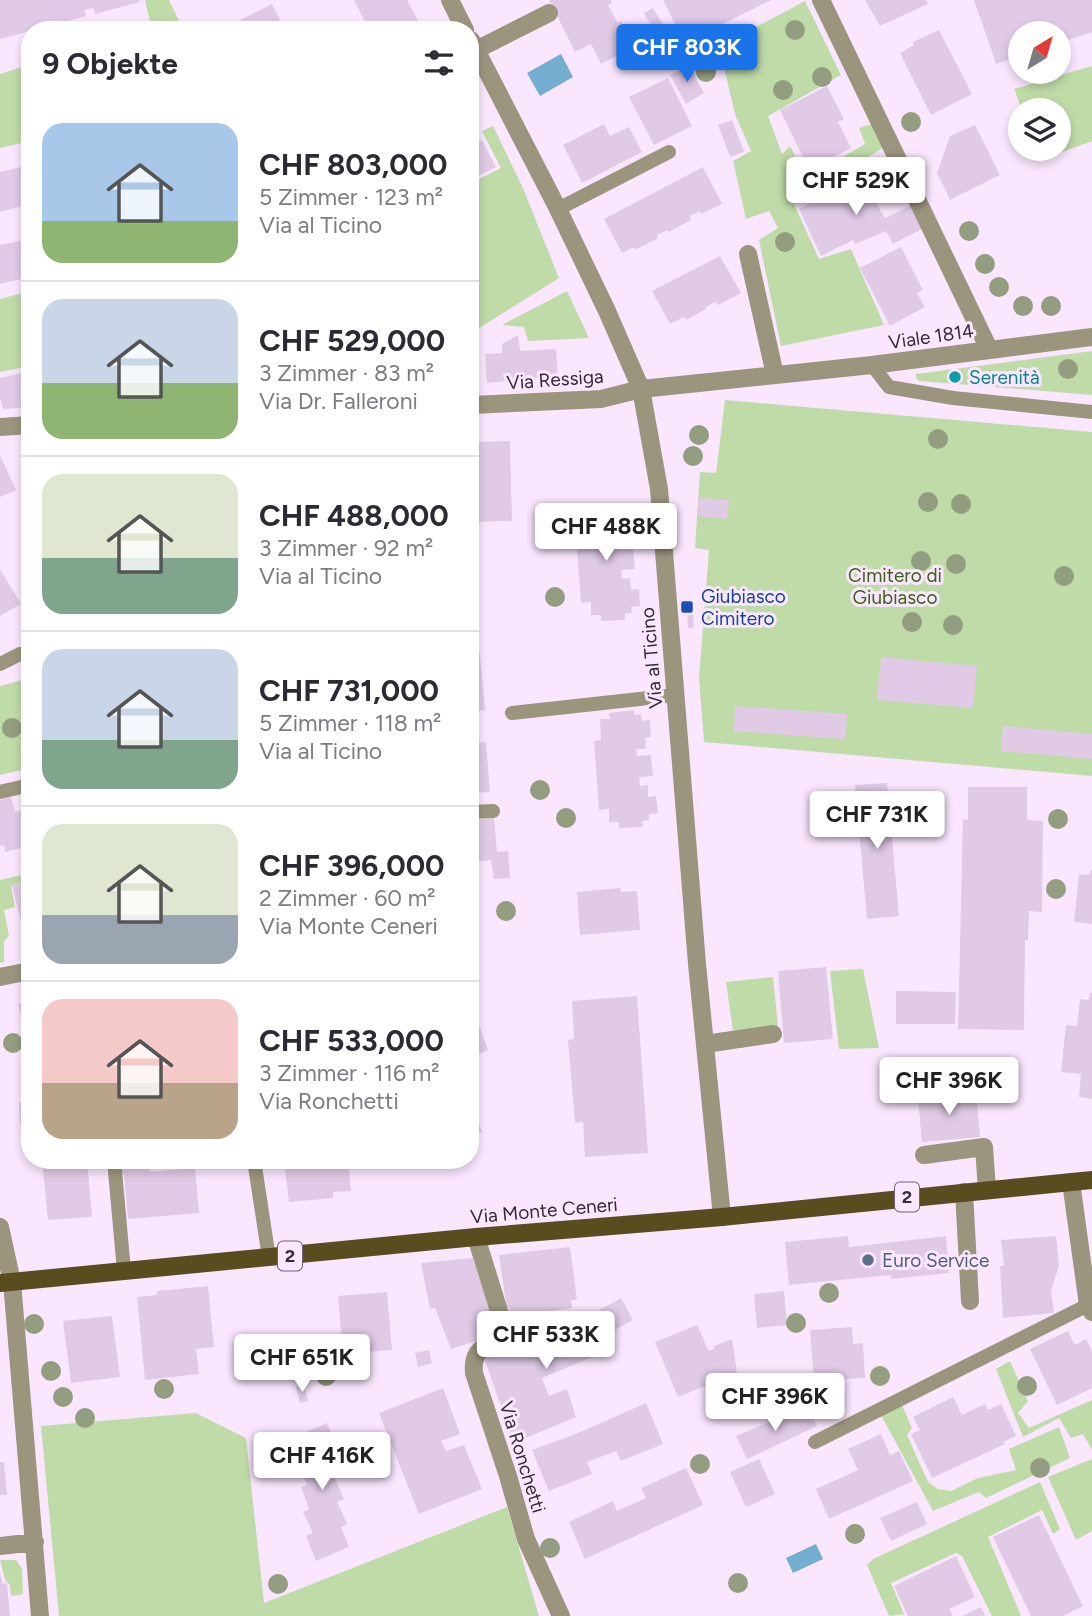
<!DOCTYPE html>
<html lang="de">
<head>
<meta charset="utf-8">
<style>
	:root { --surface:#fff; --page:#f7f7f7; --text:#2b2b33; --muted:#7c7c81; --line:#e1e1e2; --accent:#1a73e8 }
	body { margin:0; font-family:Figtree,sans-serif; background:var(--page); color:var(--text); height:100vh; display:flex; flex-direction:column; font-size:26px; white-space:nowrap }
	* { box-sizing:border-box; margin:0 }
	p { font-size:23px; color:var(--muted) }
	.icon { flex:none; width:38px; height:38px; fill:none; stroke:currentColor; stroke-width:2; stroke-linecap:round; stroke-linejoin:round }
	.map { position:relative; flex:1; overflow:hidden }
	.drawer { position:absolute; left:21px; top:21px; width:458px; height:1148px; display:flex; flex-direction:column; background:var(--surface); border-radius:28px; box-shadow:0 4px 10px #0003 }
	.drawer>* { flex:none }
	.needle { width:46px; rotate:37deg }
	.buttons { position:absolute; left:1008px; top:21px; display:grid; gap:14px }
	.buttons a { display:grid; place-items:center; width:63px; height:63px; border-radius:50%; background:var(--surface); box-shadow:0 4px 10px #0003; font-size:35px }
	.price { position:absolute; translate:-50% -60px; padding:0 16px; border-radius:7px; background:#fff; color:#222; font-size:23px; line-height:46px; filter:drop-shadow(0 2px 4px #0008) }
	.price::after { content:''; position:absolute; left:50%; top:42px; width:21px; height:16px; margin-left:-10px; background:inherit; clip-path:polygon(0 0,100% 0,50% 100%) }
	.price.active { background:var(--accent); color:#fff }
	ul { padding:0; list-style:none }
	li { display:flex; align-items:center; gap:21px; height:175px; padding:0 21px }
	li+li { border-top:2px solid var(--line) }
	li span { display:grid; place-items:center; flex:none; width:196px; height:140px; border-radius:21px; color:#555 }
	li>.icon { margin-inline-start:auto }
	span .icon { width:84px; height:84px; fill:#fffc; stroke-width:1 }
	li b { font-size:30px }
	h2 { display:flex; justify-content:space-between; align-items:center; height:84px; padding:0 21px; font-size:30px }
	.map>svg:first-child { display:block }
</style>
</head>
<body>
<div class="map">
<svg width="1092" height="1616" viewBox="0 0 1092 1616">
	<rect width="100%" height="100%" fill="#fae7ff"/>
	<!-- green -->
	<path fill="#bfdba8" d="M145,0H169L183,29L152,30Z
		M805,1L841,75L768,116L782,154L790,146L806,178L865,144L859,128L872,124L883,148L793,202L819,259L851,249L884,325L781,346L759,240L778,228L769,211L746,219L733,161L751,151L735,114L719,47Z
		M1092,66V141L1041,160L1037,149H1059V110H1022L1014,89Z
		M22,67L30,100V141L0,148V74Z
		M493,126L523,188L559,278L476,330H471V183L501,168L482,131Z
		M30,291V366L0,372V299Z
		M567,291L589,338L528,341L524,327L502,325Z
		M1092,351V395L919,381L916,378V374Z
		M725,400L1092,432V776L704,742L699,678L709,550L695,548L700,472L716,473Z
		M30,673V768L0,775V686L22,680Z
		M30,873V880L11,886L15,907L4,910L9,936L4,941V962L0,963V880Z
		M863,969L879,1048L839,1049L830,971Z
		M773,977L778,1026L733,1031L726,982Z
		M1010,1361L1028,1401L1018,1413L1029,1428L1092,1400V1450L1083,1434L1071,1438L1059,1418L1023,1437L996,1369Z
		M902,1405L912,1428L907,1435L928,1482L938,1489L951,1491L978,1478L1016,1470L1009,1449L1059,1427L1070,1458L986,1498L979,1492L933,1511L881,1415Z
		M196,1413L246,1438L264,1603L507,1507L539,1616H59L41,1426Z
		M1092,1459V1531L1076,1540L1048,1477Z
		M1040,1482L1060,1529L1053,1534L1042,1510L988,1537L1021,1616H992L962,1556L956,1553L891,1583L904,1614L889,1616L867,1565L873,1559Z
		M0,1560H16L22,1569L23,1594L11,1596L10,1585L5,1580Z"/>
	<!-- water -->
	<path fill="#73adcf" d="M561,54L573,77L540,96L527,73Z
		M816,1544L823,1559L793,1573L786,1558Z"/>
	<!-- building -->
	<path fill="#e0cae6" d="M0,0H139L140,2L95,14L93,8L84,10L86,16L0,39Z
		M354,0H407L423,30H377L373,22L366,24Z
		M549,0H611L612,3L608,5L618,23L621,21L634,47L601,64L591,44L575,52Z
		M663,0H771L685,43Z
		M865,0H926L928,4L880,26Z
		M974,0H1092V32L1059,43V33H1020V56L996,64Z
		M272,4L285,30H220Z
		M653,8L674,43L665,49L644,13Z
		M939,30L972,94L931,115L900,53L914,45L913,42Z
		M708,42L715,56L693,68L685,54Z
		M689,65L704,93L686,104L670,75Z
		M668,78L692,126L654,145L629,97Z
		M827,86L844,119L838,122L851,148L809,169L780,110Z
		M732,120L744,152L730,157L718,125Z
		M604,124L610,136L629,127L642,152L582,183L563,145Z
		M975,125L1000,175L950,200L937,173L950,136Z
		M471,135L475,144L482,140L496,167L471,180Z
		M30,165V204L0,212V172Z
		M703,167L722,204L701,214L700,211L690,216L691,220L669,232L667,230L657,235L658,238L635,250L634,247L622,253L604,219Z
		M865,176L866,178L871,176L882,196L881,201L876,203L885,218L912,205L924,228L893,244L886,231L855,244L853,240L821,256L799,209Z
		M24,240L25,246L30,244V277L0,284V245Z
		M901,247L923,290L917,293L925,307L890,326L860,268Z
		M720,256L741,293L718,305L716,302L705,307L706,309L686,320L684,317L670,324L652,291Z
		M518,335L520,351L556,349L558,376L487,383L485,354L502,353V344Z
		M30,371V407L3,409L0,398V378Z
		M510,441L512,521L471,522V442Z
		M0,455L16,490L0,497Z
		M699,498L729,500L727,519L697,516Z
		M616,503V508L624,507V514L632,513L633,530L627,531L628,542H619V549L633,548L635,569L621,570L622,579L630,578L631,590L639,589L640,606L631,607L632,613L625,614V620L601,621V615H591V602L581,603L576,535L584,534L582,513H592V506L598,504Z
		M0,569L21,604L0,616Z
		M471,583H473L477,624H471Z
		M693,611L694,628H688L687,612Z
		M480,654L485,710L471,711V655Z
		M881,657L977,666L973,708L877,700Z
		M735,706L847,714L845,739L734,731Z
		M634,710V715L641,714L642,721L650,720L651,737L645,738L646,749H636L637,756L651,755L653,776L639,777L640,786L648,785V797L656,796L658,813L649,814V820L642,821L643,827L619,828V822H609V809L599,810L594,741L601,740L600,719H610L609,713Z
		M1003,726L1092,734V759L1001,751Z
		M486,742L490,792L471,793V744Z
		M887,783L899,916L867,919L855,785Z
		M968,787H1027V820L1043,821L1042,912L1029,911L1028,940H1025L1024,1030L958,1029L963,819L968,820Z
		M11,797L15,812L30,808V846L5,852L4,845L0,846V800Z
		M494,818L497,852L508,851L510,878L494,879L491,860L471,862V821Z
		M1090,870H1092V924L1074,922L1079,874L1090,875Z
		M30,881V928L23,930L12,886Z
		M620,888L621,892L637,891L640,930L580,935L577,892Z
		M826,967L833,1039L784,1043L778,971Z
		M896,991L956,992L955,1024H896Z
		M1090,993H1092V1099L1079,1097L1081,1074L1061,1072L1066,1025L1077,1026L1080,999L1089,1000Z
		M637,996L648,1153L585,1157L583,1122L575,1123L568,1040L574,1039L572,1001Z
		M30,1001V1049L29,1050L18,1004Z
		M473,1009L488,1050L471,1057V1010Z
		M976,1092L980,1137L922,1142L918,1098Z
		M30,1102V1124L20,1125L19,1103Z
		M471,1104L482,1132L471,1136Z
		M42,1160H87L92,1217L48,1220Z
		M149,1160L150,1172L195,1168L199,1213L128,1219L124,1174H120L119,1162Z
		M284,1160H348L351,1191L333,1192V1198L289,1202Z
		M848,1236L849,1247L946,1236L949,1273L891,1279V1275L789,1285L785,1242Z
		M1056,1236L1059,1266L1051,1290L1054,1313L1003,1318L1000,1266H1004L1001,1240Z
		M570,1247L577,1300H571L572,1308L540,1312L541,1324L519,1327L518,1324L512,1325L509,1307H507L505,1296L499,1255Z
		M473,1258L497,1334L451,1349L435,1308L430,1309L421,1263Z
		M208,1286L214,1347L196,1349L199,1374L145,1380L137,1297L157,1295V1291Z
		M784,1291L787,1325L757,1328L754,1294Z
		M387,1292L392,1350L343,1354L338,1296Z
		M621,1298L633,1320L587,1345L592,1357L542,1378L549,1396L567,1389L576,1417L514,1443L482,1352L503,1344L506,1351L532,1341L556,1330L560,1324L565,1326L576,1321L577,1323Z
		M112,1316L120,1377L71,1383L63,1321Z
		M697,1325L709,1351L714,1349V1346L732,1339L737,1373L678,1397L655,1342Z
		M852,1327L853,1344L863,1343L865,1378L814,1381L810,1330Z
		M1068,1331L1075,1345L1086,1339L1092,1351V1388L1057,1405L1030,1349Z
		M429,1350L432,1363L418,1367L415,1353Z
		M304,1385L308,1401L300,1403L296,1387Z
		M443,1388L460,1434L441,1441L446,1451L464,1445L482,1489L419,1514L379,1413Z
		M953,1397L962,1415L985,1404L988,1410L1001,1404L1016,1436L1003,1442L1005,1444L932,1478L911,1434L920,1430L913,1417Z
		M646,1403L663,1444L621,1461L616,1451L587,1462L592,1474L549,1491L532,1450L576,1434Z
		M809,1409L817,1426L747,1459L736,1436L795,1411L797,1414Z
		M327,1423L339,1452L333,1454L342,1476L335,1478L344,1499L337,1502L347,1524L341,1527L349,1547L316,1561L306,1536L313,1533L303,1512L309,1509L301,1487L307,1485L299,1463L305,1461L295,1437Z
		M881,1434L890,1455L899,1451L913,1481L829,1519L816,1489L858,1470L848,1449Z
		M759,1459L775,1494L746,1507L730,1472Z
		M0,1462H4L7,1495H0Z
		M686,1468L703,1505L585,1559L569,1522L613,1501L617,1511L646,1498L641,1488Z
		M917,1502L927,1524L891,1541L880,1518Z
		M1039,1515L1083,1606L1063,1616H1031L993,1537Z
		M956,1556L975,1597L949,1609L953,1616H908L894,1586Z
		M0,1573L3,1584L7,1583L10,1616H0Z
		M981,1607L985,1616H962Z"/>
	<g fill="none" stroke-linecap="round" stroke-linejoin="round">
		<!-- service -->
		<path stroke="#9c957d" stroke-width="14" d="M558,209L669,152
			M872,365L889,387L953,398L1092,412
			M0,664L20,654
			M512,713L676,695
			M0,792L30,785
			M471,812L493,811
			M114,1160L124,1271
			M254,1160L269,1258
			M815,1442L1088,1305"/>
		<!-- minor -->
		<path stroke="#9c957d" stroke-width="18" d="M450,0L465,30
			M821,0L989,349
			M471,40L558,209L607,311L641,389L659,489L697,964L722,1217
			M476,50L549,13
			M748,254L775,375
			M471,405L601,399L641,389L872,365L1092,337
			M0,427L30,425
			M0,977L30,971
			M705,1044L773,1034
			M924,1155L984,1147L987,1190
			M1071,1182L1088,1305L1092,1312
			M964,1192L970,1301
			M0,1227L12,1282L40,1616
			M476,1237L504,1327C494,1347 471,1343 474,1373L508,1476L526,1539L561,1616
			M0,1546L35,1542"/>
		<!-- primary -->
		<path stroke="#594c1e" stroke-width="18" d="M0,1283L476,1237L722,1217L1092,1180"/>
	</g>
	<!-- trees -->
	<g fill="#939d7f">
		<circle cx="795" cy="30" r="10"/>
		<circle cx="706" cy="72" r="10"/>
		<circle cx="822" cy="77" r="10"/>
		<circle cx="783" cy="90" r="10"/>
		<circle cx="911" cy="122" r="10"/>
		<circle cx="969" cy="231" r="10"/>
		<circle cx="785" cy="242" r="10"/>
		<circle cx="985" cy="264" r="10"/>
		<circle cx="999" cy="287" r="10"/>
		<circle cx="1023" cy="306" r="10"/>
		<circle cx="1051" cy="306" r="10"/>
		<circle cx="1068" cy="369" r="10"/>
		<circle cx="699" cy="435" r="10"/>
		<circle cx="938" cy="439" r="10"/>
		<circle cx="693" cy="456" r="10"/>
		<circle cx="928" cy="502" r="10"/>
		<circle cx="961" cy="504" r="10"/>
		<circle cx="551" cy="539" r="10"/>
		<circle cx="921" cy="561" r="10"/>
		<circle cx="956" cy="564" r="10"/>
		<circle cx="1064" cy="576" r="10"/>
		<circle cx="555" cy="597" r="10"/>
		<circle cx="912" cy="622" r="10"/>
		<circle cx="953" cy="625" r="10"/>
		<circle cx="12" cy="728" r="10"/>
		<circle cx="540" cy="790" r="10"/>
		<circle cx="566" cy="818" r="10"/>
		<circle cx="1058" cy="819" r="10"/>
		<circle cx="1056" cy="889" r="10"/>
		<circle cx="506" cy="911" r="10"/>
		<circle cx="13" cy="1043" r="10"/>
		<circle cx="987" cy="1071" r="10"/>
		<circle cx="829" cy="1293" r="10"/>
		<circle cx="796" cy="1323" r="10"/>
		<circle cx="34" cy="1324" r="10"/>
		<circle cx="51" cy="1371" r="10"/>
		<circle cx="326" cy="1376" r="10"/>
		<circle cx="880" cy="1376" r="10"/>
		<circle cx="1027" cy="1386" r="10"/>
		<circle cx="164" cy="1389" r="10"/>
		<circle cx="63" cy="1397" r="10"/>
		<circle cx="717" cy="1402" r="10"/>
		<circle cx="85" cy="1418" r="10"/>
		<circle cx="700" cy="1464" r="10"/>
		<circle cx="1040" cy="1468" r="10"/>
		<circle cx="855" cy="1534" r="10"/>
		<circle cx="550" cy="1548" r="10"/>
		<circle cx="738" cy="1583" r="10"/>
		<circle cx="278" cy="1584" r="10"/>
	</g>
	<!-- markers -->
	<circle fill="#0f9aa8" stroke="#fae7ff" stroke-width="2.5" cx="955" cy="377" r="7"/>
	<rect fill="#1a4fb4" stroke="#fae7ff" stroke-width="2.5" x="680" y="600" width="14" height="14" rx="3.5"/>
	<circle fill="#5c6f8a" stroke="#fae7ff" stroke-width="2.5" cx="868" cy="1260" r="7"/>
	<g text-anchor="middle" stroke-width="6" stroke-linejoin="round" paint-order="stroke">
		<!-- shield labels -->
		<g fill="#fae7ff" stroke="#6f6372" stroke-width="2">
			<rect x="895" y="1182.5" width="24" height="29" rx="5"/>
			<rect x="278" y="1241.5" width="24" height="29" rx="5"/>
		</g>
		<g font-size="18" font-weight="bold" fill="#342b36">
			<text x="907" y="1203">2</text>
			<text x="290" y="1262">2</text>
		</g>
		<!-- street labels -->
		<g font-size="19" fill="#342b36" stroke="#fae7ff">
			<text transform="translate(931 336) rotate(-8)" y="7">Viale 1814</text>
			<text transform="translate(555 379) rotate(-4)" y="7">Via Ressiga</text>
			<text transform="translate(651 658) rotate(-95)" y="7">Via al Ticino</text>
			<text transform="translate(544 1210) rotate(-5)" y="7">Via Monte Ceneri</text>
			<text transform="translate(523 1457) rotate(73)" y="7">Via Ronchetti</text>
		</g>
		<!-- culture labels -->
		<g font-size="19" fill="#0d838f" stroke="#fae7ff" text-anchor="start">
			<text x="969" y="384">Serenità</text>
		</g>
		<!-- park labels -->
		<g font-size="19" fill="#3e6017" stroke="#fae7ff">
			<text x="895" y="582">Cimitero di<tspan x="895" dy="22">Giubiasco</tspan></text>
		</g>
		<!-- transit labels -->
		<g font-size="19" fill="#164399" stroke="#fae7ff" text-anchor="start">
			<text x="701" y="603">Giubiasco<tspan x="701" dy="22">Cimitero</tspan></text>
		</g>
		<!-- service labels -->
		<g font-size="19" fill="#4e5e75" stroke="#fae7ff" text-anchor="start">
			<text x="882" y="1267">Euro Service</text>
		</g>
	</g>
</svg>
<div class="buttons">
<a><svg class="needle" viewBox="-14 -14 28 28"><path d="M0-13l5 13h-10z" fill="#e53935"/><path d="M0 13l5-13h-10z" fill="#7c7c81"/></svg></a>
<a><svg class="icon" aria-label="layers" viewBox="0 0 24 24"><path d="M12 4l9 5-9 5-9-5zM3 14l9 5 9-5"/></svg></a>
</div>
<b class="price active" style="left:687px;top:84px">CHF 803K</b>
<b class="price" style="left:856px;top:217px">CHF 529K</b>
<b class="price" style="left:606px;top:563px">CHF 488K</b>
<b class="price" style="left:877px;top:851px">CHF 731K</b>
<b class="price" style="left:949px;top:1117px">CHF 396K</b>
<b class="price" style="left:546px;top:1371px">CHF 533K</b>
<b class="price" style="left:302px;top:1394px">CHF 651K</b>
<b class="price" style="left:775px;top:1433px">CHF 396K</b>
<b class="price" style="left:322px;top:1492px">CHF 416K</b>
<section class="drawer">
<h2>9 Objekte<svg class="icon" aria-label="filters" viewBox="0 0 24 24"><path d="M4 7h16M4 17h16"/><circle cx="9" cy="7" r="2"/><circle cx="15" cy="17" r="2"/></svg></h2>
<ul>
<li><span style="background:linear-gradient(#a9c7e8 70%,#8fb573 0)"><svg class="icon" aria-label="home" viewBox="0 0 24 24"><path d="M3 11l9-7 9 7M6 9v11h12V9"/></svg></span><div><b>CHF 803,000</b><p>5 Zimmer · 123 m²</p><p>Via al Ticino</p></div></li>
<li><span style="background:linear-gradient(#c9d6e8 60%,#8fb573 0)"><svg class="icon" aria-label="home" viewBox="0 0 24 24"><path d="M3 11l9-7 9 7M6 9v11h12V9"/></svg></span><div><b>CHF 529,000</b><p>3 Zimmer · 83 m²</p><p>Via Dr. Falleroni</p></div></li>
<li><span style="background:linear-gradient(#dfe7d0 60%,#7fa58c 0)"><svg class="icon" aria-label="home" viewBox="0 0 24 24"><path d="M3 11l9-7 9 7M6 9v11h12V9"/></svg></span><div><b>CHF 488,000</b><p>3 Zimmer · 92 m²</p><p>Via al Ticino</p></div></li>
<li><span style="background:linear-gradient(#c9d6e8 65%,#7fa58c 0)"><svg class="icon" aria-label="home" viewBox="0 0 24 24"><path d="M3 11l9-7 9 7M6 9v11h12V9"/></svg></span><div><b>CHF 731,000</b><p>5 Zimmer · 118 m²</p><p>Via al Ticino</p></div></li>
<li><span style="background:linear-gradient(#dfe7d0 65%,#9aa5b1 0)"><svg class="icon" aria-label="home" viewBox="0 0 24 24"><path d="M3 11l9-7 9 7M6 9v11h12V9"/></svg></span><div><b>CHF 396,000</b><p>2 Zimmer · 60 m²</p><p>Via Monte Ceneri</p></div></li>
<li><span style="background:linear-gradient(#f6c9c9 60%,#b9a48a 0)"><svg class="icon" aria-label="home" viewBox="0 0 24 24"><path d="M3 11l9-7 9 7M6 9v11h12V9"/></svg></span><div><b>CHF 533,000</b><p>3 Zimmer · 116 m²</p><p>Via Ronchetti</p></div></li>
</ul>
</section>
</div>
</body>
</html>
